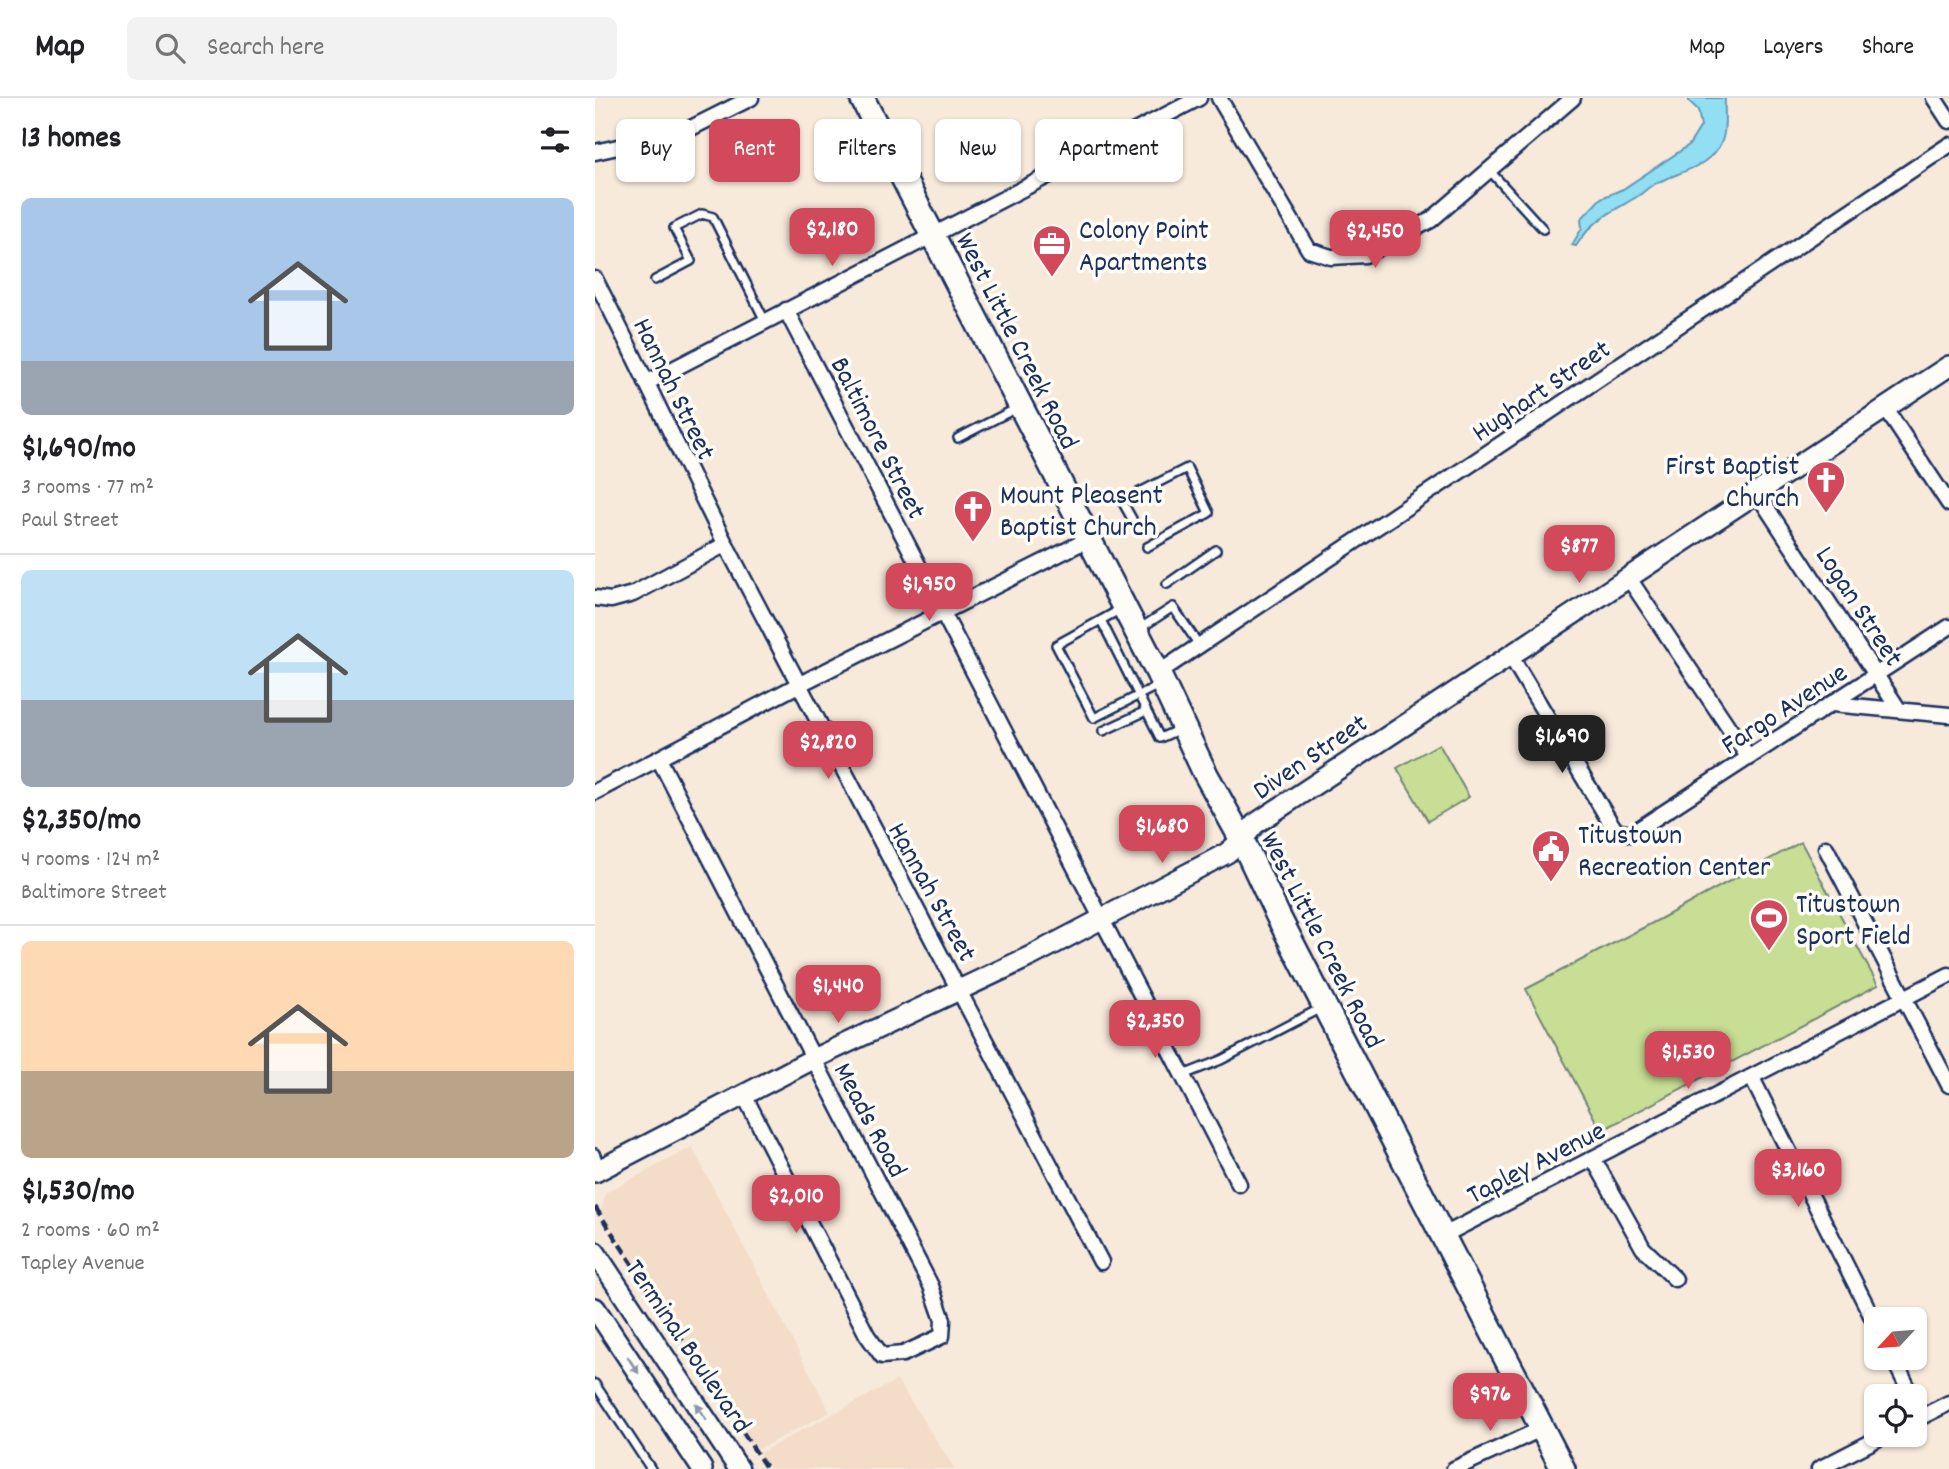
<!DOCTYPE html>
<html lang="en">
<head>
<meta charset="utf-8">
<style>
	:root { --surface:#fff; --page:#f2f2f2; --text:#202124; --muted:#757577; --line:#e0e0e0; --accent:#d1495b }
	body { margin:0; font-family:Dekko,sans-serif; background:var(--page); color:var(--text); height:100vh; display:flex; flex-direction:column; font-size:26px; white-space:nowrap }
	* { box-sizing:border-box; margin:0 }
	p { font-size:23px; color:var(--muted) }
	.icon { flex:none; width:38px; height:38px; fill:none; stroke:currentColor; stroke-width:2; stroke-linecap:round; stroke-linejoin:round }
	.map { position:relative; flex:1; overflow:hidden }
	.sheet { display:flex; flex-direction:column; background:var(--surface); width:595px }
	.sheet>* { flex:none }
	.banner { position:absolute; left:21px; top:21px; width:665px; height:63px; display:flex; gap:14px }
	.needle { width:46px; rotate:244deg }
	.fabs { position:absolute; left:1269px; top:1209px; display:grid; gap:14px }
	.fabs a { display:grid; place-items:center; width:63px; height:63px; border-radius:10px; background:var(--surface); box-shadow:0 2px 5px #0004; font-size:35px }
	.price { position:absolute; translate:-50% -60px; padding:0 16px; border-radius:14px; background:var(--accent); color:#fff; font-size:23px; line-height:46px; filter:drop-shadow(0 2px 4px #0008) }
	.price::after { content:''; position:absolute; left:50%; top:42px; width:21px; height:16px; margin-left:-10px; background:inherit; clip-path:polygon(0 0,100% 0,50% 100%) }
	.price.active { background:#222; color:#fff }
	ul { padding:0; list-style:none }
	li { display:grid; align-content:center; gap:14px; height:371px; padding:0 21px }
	li+li { border-top:2px solid var(--line) }
	li span { display:grid; place-items:center; height:217px; border-radius:10px; color:#555 }
	li>.icon { margin-inline-start:auto }
	span .icon { width:126px; height:126px; fill:#fffc; stroke-width:1 }
	li b { font-size:30px }
	h2 { display:flex; justify-content:space-between; align-items:center; height:84px; padding:0 21px; font-size:30px }
	.tag { padding:0 24px; border-radius:10px; background:var(--surface); box-shadow:0 2px 5px #0004; font-size:24px; line-height:63px }
	.tag.active { background:var(--accent); color:#fff }
	header { display:flex; align-items:center; gap:42px; box-sizing:border-box; height:98px; padding:0 35px; background:var(--surface); border-bottom:2px solid var(--line) }
	header strong { font-size:33px }
	nav { display:flex; gap:38px; margin-inline-start:auto; font-size:24px }
	.search { width:490px; height:63px; background:var(--page); display:flex; align-items:center; gap:18px; box-sizing:border-box; padding:0 24px; border-radius:10px; color:var(--muted); font-size:26px }
	main { display:flex; flex:1; min-height:0 }
	.map>svg:first-child { display:block }
</style>
</head>
<body>
<header>
<strong>Map</strong>
<div class="search"><svg class="icon" aria-label="search" viewBox="0 0 24 24"><circle cx="10" cy="10" r="6"/><path d="M15 15l6 6"/></svg>Search here</div>
<nav><a>Map</a><a>Layers</a><a>Share</a></nav>
</header>
<main>
<section class="sheet">
<h2>13 homes<svg class="icon" aria-label="filters" viewBox="0 0 24 24"><path d="M4 7h16M4 17h16"/><circle cx="9" cy="7" r="2"/><circle cx="15" cy="17" r="2"/></svg></h2>
<ul>
<li><span style="background:linear-gradient(#a9c7e8 75%,#9aa5b1 0)"><svg class="icon" aria-label="home" viewBox="0 0 24 24"><path d="M3 11l9-7 9 7M6 9v11h12V9"/></svg></span><div><b>$1,690/mo</b><p>3 rooms · 77 m²</p><p>Paul Street</p></div></li>
<li><span style="background:linear-gradient(#bfe0f5 60%,#9aa5b1 0)"><svg class="icon" aria-label="home" viewBox="0 0 24 24"><path d="M3 11l9-7 9 7M6 9v11h12V9"/></svg></span><div><b>$2,350/mo</b><p>4 rooms · 124 m²</p><p>Baltimore Street</p></div></li>
<li><span style="background:linear-gradient(#ffd9b3 60%,#b9a48a 0)"><svg class="icon" aria-label="home" viewBox="0 0 24 24"><path d="M3 11l9-7 9 7M6 9v11h12V9"/></svg></span><div><b>$1,530/mo</b><p>2 rooms · 60 m²</p><p>Tapley Avenue</p></div></li>
</ul>
</section>
<div class="map">
<svg width="1354" height="1371" viewBox="0 0 1354 1371">
	<rect width="100%" height="100%" fill="#f7eadb"/>
	<filter id="ink" filterUnits="userSpaceOnUse"><feTurbulence type="fractalNoise" baseFrequency=".0143" numOctaves="2"/><feDisplacementMap in="SourceGraphic" scale="14" xChannelSelector="R" yChannelSelector="G"/><feConvolveMatrix kernelMatrix="1 2 1 2 8 2 1 2 1" color-interpolation-filters="sRGB"/></filter>
	<g filter="url(#ink)">
		<!-- built -->
		<path fill="#f3ddc8" d="M97,1049L235,1314L162,1352L6,1116L10,1095Z
			M302,1282L360,1371H175L164,1355Z"/>
		<!-- green -->
		<path fill="#c7de94" stroke="#718679" stroke-width="2" d="M844,646L874,699L833,723L802,670Z
			M1206,744L1283,887L1006,1033L931,891L1065,821Z"/>
		<!-- water -->
		<path fill="#92def2" stroke="#6298b7" stroke-width="2" d="M1094,0H1130C1129,13 1132,31 1127,43C1114,72 1079,74 1056,88C1051,91 1048,95 1043,98C1017,114 998,121 981,148L977,147L987,130L986,121L1006,100L1028,91L1094,47L1106,28L1103,12L1094,3Z"/>
		<g fill="none" stroke-linecap="round" stroke-linejoin="round">
			<!-- lane casing -->
			<g stroke="#1b2f5e" stroke-width="12">
				<path id="lane" d="M894,72L948,131
					M60,182L96,163L79,130L107,116L118,119L170,223
					M363,340L422,310
					M537,421L527,403L592,370L614,415L552,449
					M572,486L621,452
					M526,511L461,547L499,620L564,587
					M506,522L565,640L585,631
					M544,531L578,509L604,547
					M508,633L551,613
					M588,977L626,962L726,910
					M0,1055L6,1070
					M0,1286L56,1371"/>
			</g>
			<!-- street casing -->
			<g stroke="#1b2f5e" stroke-width="19">
				<path id="street" d="M624,0L714,152L736,159L770,157L836,122L978,0
					M1339,0L1354,23
					M0,54L86,35L156,0
					M0,181C45,268 86,358 130,445C254,686 382,924 506,1164
					M191,212L644,1086
					M51,285L604,0
					M1291,311L1354,406
					M1162,395L1304,612
					M1033,479L1154,660
					M0,500L16,502L38,496L131,446
					M915,557L1015,724L1021,733L1036,736L1354,529
					M563,575L1354,47
					M1237,606L1354,617
					M64,661L336,1188L348,1222L347,1238L308,1256L287,1258L272,1237L149,997
					M0,694L203,587L494,441
					M1231,750L1354,987
					M1157,980L1281,1227
					M998,1060L1048,1150L1080,1181
					M847,1138L1354,877
					M1298,1260L1317,1298
					M1320,1322L1354,1305
					M859,1371L946,1331
					M1224,1371L1290,1337"/>
			</g>
			<!-- secondary casing -->
			<g stroke="#1b2f5e" stroke-width="24">
				<path id="secondary" d="M0,1074L218,961L436,858L632,755L647,742L660,726L1354,268
					M0,1154L144,1371
					M0,1210L107,1371"/>
			</g>
			<!-- primary casing -->
			<g stroke="#1b2f5e" stroke-width="28">
				<path id="primary" d="M267,0L563,575L609,673L647,742L683,818L968,1371"/>
			</g>
			<!-- lane -->
			<use href="#lane" stroke="#fdfcf7" stroke-width="7"/>
			<!-- street -->
			<use href="#street" stroke="#fdfcf7" stroke-width="14"/>
			<!-- secondary -->
			<use href="#secondary" stroke="#fdfcf7" stroke-width="19"/>
			<!-- primary -->
			<use href="#primary" stroke="#fdfcf7" stroke-width="23"/>
			<!-- rail -->
			<path stroke="#1b2f5e" stroke-width="4.5" stroke-dasharray="10 5" stroke-linecap="butt" d="M0,1109L172,1371"/>
		</g>
		<!-- one-way arrows -->
		<defs><path id="oneway-solid" d="M-6-.8H1V-3.2L6.5 0L1 3.2V.8H-6Z" transform="scale(1.75)"/></defs>
		<g fill="#8c96aa">
			<use href="#oneway-solid" transform="translate(38 1267) rotate(56)"/>
			<use href="#oneway-solid" transform="translate(106 1314) rotate(-124)"/>
		</g>
	</g>
	<!-- icons -->
	<defs>
		<g id="office-pin" transform="scale(2.0125)"><path d="M0 17L-7.5 6A9.5 9.5 0 1 1 7.5 6Z" fill="#d1495b" stroke="#fdfcf7"/><path d="M-6-3h4V-5.5h4V-3h4V5H-6ZM-1-4.5V-3h2v-1.5ZM-6 0V1H6V0Z" fill="#fff"/></g>
		<g id="church-pin" transform="scale(2.0125)"><path d="M0 17L-7.5 6A9.5 9.5 0 1 1 7.5 6Z" fill="#d1495b" stroke="#fdfcf7"/><path d="M-1.2-6h2.4v3.5h3.3v2.4h-3.3V6h-2.4V-.1h-3.3v-2.4h3.3Z" fill="#fff"/></g>
		<g id="civic-pin" transform="scale(2.0125)"><path d="M0 17L-7.5 6A9.5 9.5 0 1 1 7.5 6Z" fill="#d1495b" stroke="#fdfcf7"/><path d="M-.6-6.5H3V-4.5H.6V-3L4-1V1h2V6H-6V1h2V-1L-.6-3ZM-1.2 2.5V6h2.4V2.5Z" fill="#fff"/></g>
		<g id="stadium-pin" transform="scale(2.0125)"><path d="M0 17L-7.5 6A9.5 9.5 0 1 1 7.5 6Z" fill="#d1495b" stroke="#fdfcf7"/><path d="M0-5a6.5 5 0 1 0 0 10a6.5 5 0 1 0 0-10ZM-3.5-1.8h7v3.6h-7Z" fill="#fff"/></g>
	</defs>
	<g fill-rule="evenodd">
		<use href="#office-pin" x="457" y="146"/>
		<use href="#church-pin" x="1231" y="382"/>
		<use href="#church-pin" x="378" y="411"/>
		<use href="#civic-pin" x="956" y="751"/>
		<use href="#stadium-pin" x="1174" y="820"/>
	</g>
	<g text-anchor="middle" stroke-width="7" stroke-linejoin="round" paint-order="stroke">
		<!-- poi labels -->
		<g font-size="28" fill="#1b2f5e" stroke="#fdfcf7" text-anchor="start">
			<text x="484" y="140">Colony Point<tspan x="484" dy="32">Apartments</tspan></text>
			<text x="1204" y="376" text-anchor="end">First Baptist<tspan x="1204" dy="32">Church</tspan></text>
			<text x="405" y="405">Mount Pleasent<tspan x="405" dy="32">Baptist Church</tspan></text>
			<text x="983" y="745">Titustown<tspan x="983" dy="32">Recreation Center</tspan></text>
			<text x="1201" y="814">Titustown<tspan x="1201" dy="32">Sport Field</tspan></text>
		</g>
		<!-- street labels -->
		<g font-size="28" fill="#1b2f5e" stroke="#fdfcf7">
			<text transform="translate(424 242) rotate(63)" y="10">West Little Creek Road</text>
			<text transform="translate(81 290) rotate(64)" y="10">Hannah Street</text>
			<text transform="translate(945 291) rotate(-34)" y="10">Hughart Street</text>
			<text transform="translate(285 339) rotate(63)" y="10">Baltimore Street</text>
			<text transform="translate(1266 507) rotate(57)" y="10">Logan Street</text>
			<text transform="translate(1188 609) rotate(-33)" y="10">Fargo Avenue</text>
			<text transform="translate(714 657) rotate(-34)" y="10">Diven Street</text>
			<text transform="translate(339 793) rotate(61)" y="10">Hannah Street</text>
			<text transform="translate(729 841) rotate(63)" y="10">West Little Creek Road</text>
			<text transform="translate(277 1021) rotate(62)" y="10">Meads Road</text>
			<text transform="translate(940 1063) rotate(-27)" y="10">Tapley Avenue</text>
			<text transform="translate(95 1247) rotate(56)" y="10">Terminal Boulevard</text>
		</g>
	</g>
</svg>
<div class="fabs">
<a><svg class="needle" viewBox="-14 -14 28 28"><path d="M0-13l5 13h-10z" fill="#e53935"/><path d="M0 13l5-13h-10z" fill="#757577"/></svg></a>
<a><svg class="icon" aria-label="locate" viewBox="0 0 24 24"><circle cx="12" cy="12" r="6"/><path d="M12 2v4M12 18v4M2 12h4M18 12h4"/></svg></a>
</div>
<b class="price" style="left:237px;top:170px">$2,180</b>
<b class="price" style="left:780px;top:172px">$2,450</b>
<b class="price" style="left:984px;top:487px">$877</b>
<b class="price" style="left:334px;top:525px">$1,950</b>
<b class="price active" style="left:967px;top:677px">$1,690</b>
<b class="price" style="left:233px;top:683px">$2,820</b>
<b class="price" style="left:567px;top:767px">$1,680</b>
<b class="price" style="left:243px;top:927px">$1,440</b>
<b class="price" style="left:560px;top:962px">$2,350</b>
<b class="price" style="left:1093px;top:993px">$1,530</b>
<b class="price" style="left:1203px;top:1111px">$3,160</b>
<b class="price" style="left:201px;top:1137px">$2,010</b>
<b class="price" style="left:895px;top:1335px">$976</b>
<div class="banner">
<a class="tag">Buy</a>
<a class="tag active">Rent</a>
<a class="tag">Filters</a>
<a class="tag">New</a>
<a class="tag">Apartment</a>
</div>
</div>
</main>
</body>
</html>
